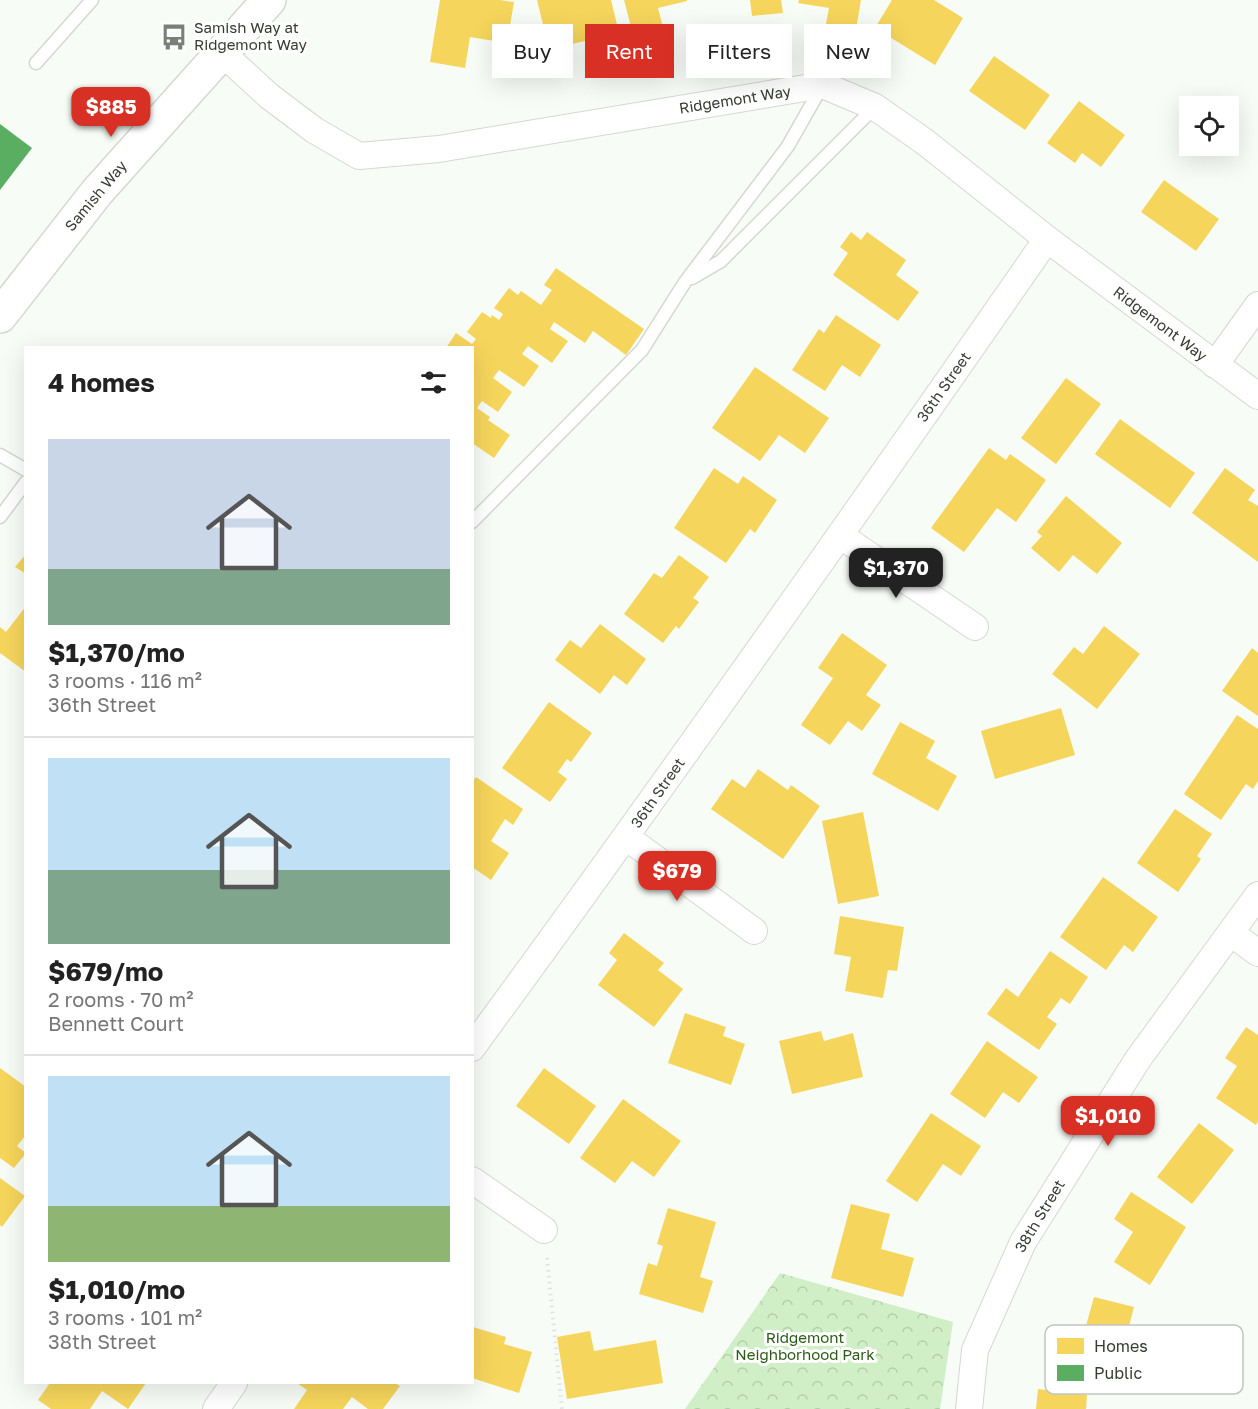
<!DOCTYPE html>
<html lang="en">
<head>
<meta charset="utf-8">
<style>
	:root { --surface:#fff; --page:#f2f2f2; --text:#222; --muted:#767676; --line:#e0e0e0; --accent:#d93025 }
	body { margin:0; font-family:"Golos Text",sans-serif; background:var(--page); color:var(--text); height:100vh; display:flex; flex-direction:column; font-size:22px; white-space:nowrap }
	* { box-sizing:border-box; margin:0 }
	p { font-size:20px; color:var(--muted) }
	.icon { flex:none; width:33px; height:33px; fill:none; stroke:currentColor; stroke-width:2; stroke-linecap:round; stroke-linejoin:round }
	.map { position:relative; flex:1; overflow:hidden }
	.details { position:absolute; left:24px; top:346px; width:450px; height:1038px; display:flex; flex-direction:column; background:var(--surface); border-radius:0px; box-shadow:0 6px 24px #0002 }
	.details>* { flex:none }
	.hud { position:absolute; left:492px; top:24px; width:570px; height:54px; display:flex; gap:12px }
	.controls { position:absolute; left:1179px; top:96px; display:grid; gap:12px }
	.controls a { display:grid; place-items:center; width:60px; height:60px; border-radius:0px; background:var(--surface); box-shadow:0 6px 24px #0002; font-size:30px }
	.price { position:absolute; translate:-50% -51px; padding:0 14px; border-radius:12px; background:var(--accent); color:#fff; font-size:20px; line-height:39px; filter:drop-shadow(0 2px 3px #0008) }
	.price::after { content:''; position:absolute; left:50%; top:36px; width:18px; height:14px; margin-left:-9px; background:inherit; clip-path:polygon(0 0,100% 0,50% 100%) }
	.price.selected { background:#222; color:#fff }
	ul { padding:0; list-style:none }
	li { display:grid; align-content:center; gap:12px; height:318px; padding:0 24px }
	li+li { border-top:2px solid var(--line) }
	li span { display:grid; place-items:center; height:186px; border-radius:0px; color:#555 }
	li>.icon { margin-inline-start:auto }
	span .icon { width:108px; height:108px; fill:#fffc; stroke-width:1 }
	li b { font-size:26px }
	h2 { display:flex; justify-content:space-between; align-items:center; height:72px; padding:0 24px; font-size:26px }
	.tag { padding:0 21px; border-radius:0px; background:var(--surface); box-shadow:0 6px 24px #0002; font-size:21px; line-height:54px }
	.tag.selected { background:var(--accent); color:#fff }
	.map>svg:first-child { display:block }
</style>
</head>
<body>
<div class="map">
<svg width="1258" height="1409" viewBox="0 0 1258 1409">
	<defs>
		<pattern id="park-crowns" width="20" height="18" patternUnits="userSpaceOnUse" patternTransform="scale(1.5)"><rect width="20" height="18" fill="#d1efc7"/><path d="M2 6a3 3 0 1 1 6 0M12 15a3 3 0 1 1 6 0" fill="none" stroke="#b4ceab"/></pattern>
	</defs>
	<rect width="100%" height="100%" fill="#f7fcf6"/>
	<!-- park -->
	<path fill="url(#park-crowns)" d="M780,1273L953,1322L940,1409H685Z"/>
	<!-- homes -->
	<path fill="#f6d55c" d="M440,0H500L514,2L507,43L470,37L465,68L430,62Z
		M537,0H611L620,37L594,44V39L549,49Z
		M624,0H687V1L658,8L665,35L635,42Z
		M750,0H781L783,13L752,16Z
		M799,0H861L856,29L826,24L829,8L798,3Z
		M892,0H934L963,18L935,65L875,28Z
		M994,56L1050,95L1025,130L969,91Z
		M1079,101L1125,135L1101,167L1082,153L1075,163L1047,143Z
		M1164,180L1219,219L1196,251L1141,212Z
		M851,232L861,240L867,232L906,260L896,275L919,292L898,321L833,275L848,253L840,247Z
		M556,268L644,329L626,355L593,331L585,343L554,322L550,329L568,341L552,363L528,346L522,354L539,366L524,387L499,370L493,378L512,392L498,412L482,401L477,408L490,417L488,420L510,435L494,458L472,443V348H446L456,333L472,344L476,339L467,332L482,312L491,318L492,315L499,320L503,314L494,308L509,288L518,295L521,291L541,305L552,290L544,285Z
		M836,315L881,345L860,377L842,365L825,391L792,370L819,329L824,333Z
		M755,367L829,418L805,453L779,435L760,461L712,428Z
		M1066,378L1101,404L1056,464L1021,438Z
		M1120,419L1195,473L1170,508L1095,454Z
		M989,448L1006,460L1010,454L1046,480L1016,522L997,508L964,552L931,528Z
		M714,468L738,484L743,476L777,500L755,533L750,529L726,563L674,528Z
		M1225,468L1255,490L1248,500L1258,506V562L1192,513Z
		M1066,496L1122,543L1097,574L1073,555L1059,572L1031,548L1042,536L1037,532Z
		M26,554V574L15,567Z
		M679,555L709,577L693,598L699,602L679,629L676,626L663,643L624,614L654,573L662,578Z
		M26,606V672L0,653V627L6,632Z
		M600,624L646,659L627,685L614,675L600,694L555,660L570,640L581,648Z
		M1104,626L1140,654L1097,709L1052,674L1074,647L1083,654Z
		M842,633L887,665L866,695L881,705L862,731L848,721L830,745L801,725L833,678L818,668Z
		M1252,648L1258,653V716L1222,691Z
		M549,702L592,733L571,762L567,759L558,772L567,779L550,802L502,768Z
		M1061,708L1075,755L995,779L981,731Z
		M1237,715L1258,729V781L1253,789L1246,784L1221,820L1184,794Z
		M900,722L935,741L926,758L957,776L938,811L872,774Z
		M758,769L788,790L791,785L820,806L783,859L711,809L732,779L745,788Z
		M476,777L523,809L513,825L505,819L491,841L509,853L491,880L472,867V782Z
		M1175,809L1212,834L1197,856L1201,859L1178,892L1137,863Z
		M863,812L879,896L838,904L822,821Z
		M1103,877L1158,917L1133,952L1124,945L1106,970L1060,937Z
		M840,916L904,927L897,971L888,970L883,998L845,991L851,957L834,954Z
		M624,933L664,963L658,970L683,989L654,1027L598,985L617,960L609,953Z
		M1050,951L1088,977L1070,1004L1061,998L1047,1017L1057,1024L1039,1050L987,1014L1006,988L1018,997Z
		M685,1013L726,1027L723,1036L745,1044L731,1085L668,1063Z
		M1246,1027L1258,1035V1121L1256,1125L1216,1098L1237,1066L1225,1058Z
		M821,1031L824,1041L853,1033L863,1077L792,1094L779,1041Z
		M987,1041L1038,1077L1019,1103L1003,1092L985,1118L950,1094Z
		M0,1068L26,1087V1129L24,1132L26,1135L17,1146L26,1153L14,1168L0,1158Z
		M544,1068L596,1106L569,1144L516,1106Z
		M623,1099L681,1141L654,1177L632,1161L615,1183L580,1158Z
		M931,1113L981,1146L961,1176L943,1164L917,1202L886,1181Z
		M1199,1123L1234,1150L1192,1204L1157,1177Z
		M0,1178L25,1196L2,1227L0,1225Z
		M1131,1192L1186,1227L1150,1285L1114,1262L1133,1232L1114,1219Z
		M851,1204L890,1214L881,1249L914,1258L903,1297L831,1278Z
		M668,1208L716,1222L700,1277L713,1281L703,1313L639,1294L648,1263L657,1266L663,1246L657,1244Z
		M1094,1297L1134,1307L1113,1387L1047,1369L1056,1337L1081,1344Z
		M473,1327L506,1337L504,1344L532,1352L519,1393L472,1378Z
		M590,1331L594,1351L656,1340L663,1383L567,1399L557,1337Z
		M50,1383H146L128,1409L102,1391L90,1409H51L38,1400Z
		M297,1383H395L400,1386L383,1409H368L352,1397L343,1409H294L307,1390Z
		M1038,1389L1087,1395L1086,1409H1036Z"/>
	<!-- public -->
	<path fill="#5aae61" d="M0,124L32,148L0,190Z"/>
	<g fill="none" stroke-linecap="round" stroke-linejoin="round">
		<!-- lane casing -->
		<g stroke="#d3d9d1" stroke-width="15">
			<path id="lane" d="M36,63L92,0
				M692,278L721,261L875,107
				M0,455L26,470
				M0,517L26,482
				M472,522L642,350L685,282L788,146L822,86"/>
		</g>
		<!-- street casing -->
		<g stroke="#d3d9d1" stroke-width="28">
			<path id="street" d="M221,52L269,96L314,130L359,156L439,149L823,85L875,107L925,142L1047,239L1258,396
				M1215,365L1258,305
				M841,536L975,627
				M626,837L754,931
				M1231,933L1258,953
				M472,1048C668,781 858,511 1047,239
				M472,1180L544,1230
				M216,1409L234,1383
				M969,1409L975,1350L1023,1242L1138,1059L1258,895"/>
		</g>
		<!-- secondary casing -->
		<g stroke="#d3d9d1" stroke-width="36">
			<path id="secondary" d="M0,316L97,192L269,0"/>
		</g>
		<!-- path -->
		<path stroke="#e0e2df" stroke-width="4" stroke-dasharray="1.5 4.5" stroke-linecap="butt" d="M547,1258L562,1409"/>
		<!-- lane -->
		<use href="#lane" stroke="#fefffe" stroke-width="12"/>
		<!-- street -->
		<use href="#street" stroke="#fefffe" stroke-width="26"/>
		<!-- secondary -->
		<use href="#secondary" stroke="#fefffe" stroke-width="33"/>
	</g>
	<!-- icons -->
	<defs>
		<g id="bus-bare" transform="scale(2.07)"><path d="M-5-6H5V4H4V6H2V4H-2V6H-4V4H-5ZM-3.5-4V0h7V-4ZM-3.5 1.2v1.5H-2V1.2ZM2 1.2v1.5H3.5V1.2Z" fill="#798077" stroke="#fff" stroke-width="2.5" paint-order="stroke"/></g>
	</defs>
	<g fill-rule="evenodd">
		<use href="#bus-bare" x="174" y="37"/>
	</g>
	<g text-anchor="middle" stroke-width="6" stroke-linejoin="round" paint-order="stroke">
		<!-- poi labels -->
		<g font-size="15" fill="#353d32" stroke="#fff" text-anchor="start">
			<text x="194" y="33">Samish Way at<tspan x="194" dy="17">Ridgemont Way</tspan></text>
		</g>
		<!-- street labels -->
		<g font-size="15" fill="#353d32" stroke="#fff">
			<text transform="translate(735 100) rotate(-9)" y="5">Ridgemont Way</text>
			<text transform="translate(96 196) rotate(-50)" y="5">Samish Way</text>
			<text transform="translate(1160 324) rotate(37)" y="5">Ridgemont Way</text>
			<text transform="translate(944 387) rotate(-55)" y="5">36th Street</text>
			<text transform="translate(658 793) rotate(-55)" y="5">36th Street</text>
			<text transform="translate(1040 1216) rotate(-59)" y="5">38th Street</text>
		</g>
		<!-- park labels -->
		<g font-size="15" fill="#2a5b15" stroke="#fff">
			<text x="805" y="1343">Ridgemont<tspan x="805" dy="17">Neighborhood Park</tspan></text>
		</g>
	</g>
	<!-- legend -->
	<rect x="1045" y="1325" width="198" height="69" rx="9" fill="#fff" stroke="#c2c5c2" stroke-width="1.5"/>
	<rect x="1057" y="1338" width="27" height="16" fill="#f6d55c"/>
	<rect x="1057" y="1365" width="27" height="16" fill="#5aae61"/>
	<g font-size="16" fill="#353d32">
		<text x="1094" y="1352">Homes</text>
		<text x="1094" y="1379">Public</text>
	</g>
</svg>
<div class="controls">
<a><svg class="icon" aria-label="locate" viewBox="0 0 24 24"><circle cx="12" cy="12" r="6"/><path d="M12 2v4M12 18v4M2 12h4M18 12h4"/></svg></a>
</div>
<b class="price" style="left:111px;top:138px">$885</b>
<b class="price selected" style="left:896px;top:599px">$1,370</b>
<b class="price" style="left:677px;top:902px">$679</b>
<b class="price" style="left:1108px;top:1147px">$1,010</b>
<div class="hud">
<a class="tag">Buy</a>
<a class="tag selected">Rent</a>
<a class="tag">Filters</a>
<a class="tag">New</a>
</div>
<section class="details">
<h2>4 homes<svg class="icon" aria-label="filters" viewBox="0 0 24 24"><path d="M4 7h16M4 17h16"/><circle cx="9" cy="7" r="2"/><circle cx="15" cy="17" r="2"/></svg></h2>
<ul>
<li><span style="background:linear-gradient(#c9d6e8 70%,#7fa58c 0)"><svg class="icon" aria-label="home" viewBox="0 0 24 24"><path d="M3 11l9-7 9 7M6 9v11h12V9"/></svg></span><div><b>$1,370/mo</b><p>3 rooms · 116 m²</p><p>36th Street</p></div></li>
<li><span style="background:linear-gradient(#bfe0f5 60%,#7fa58c 0)"><svg class="icon" aria-label="home" viewBox="0 0 24 24"><path d="M3 11l9-7 9 7M6 9v11h12V9"/></svg></span><div><b>$679/mo</b><p>2 rooms · 70 m²</p><p>Bennett Court</p></div></li>
<li><span style="background:linear-gradient(#bfe0f5 70%,#8fb573 0)"><svg class="icon" aria-label="home" viewBox="0 0 24 24"><path d="M3 11l9-7 9 7M6 9v11h12V9"/></svg></span><div><b>$1,010/mo</b><p>3 rooms · 101 m²</p><p>38th Street</p></div></li>
</ul>
</section>
</div>
</body>
</html>
